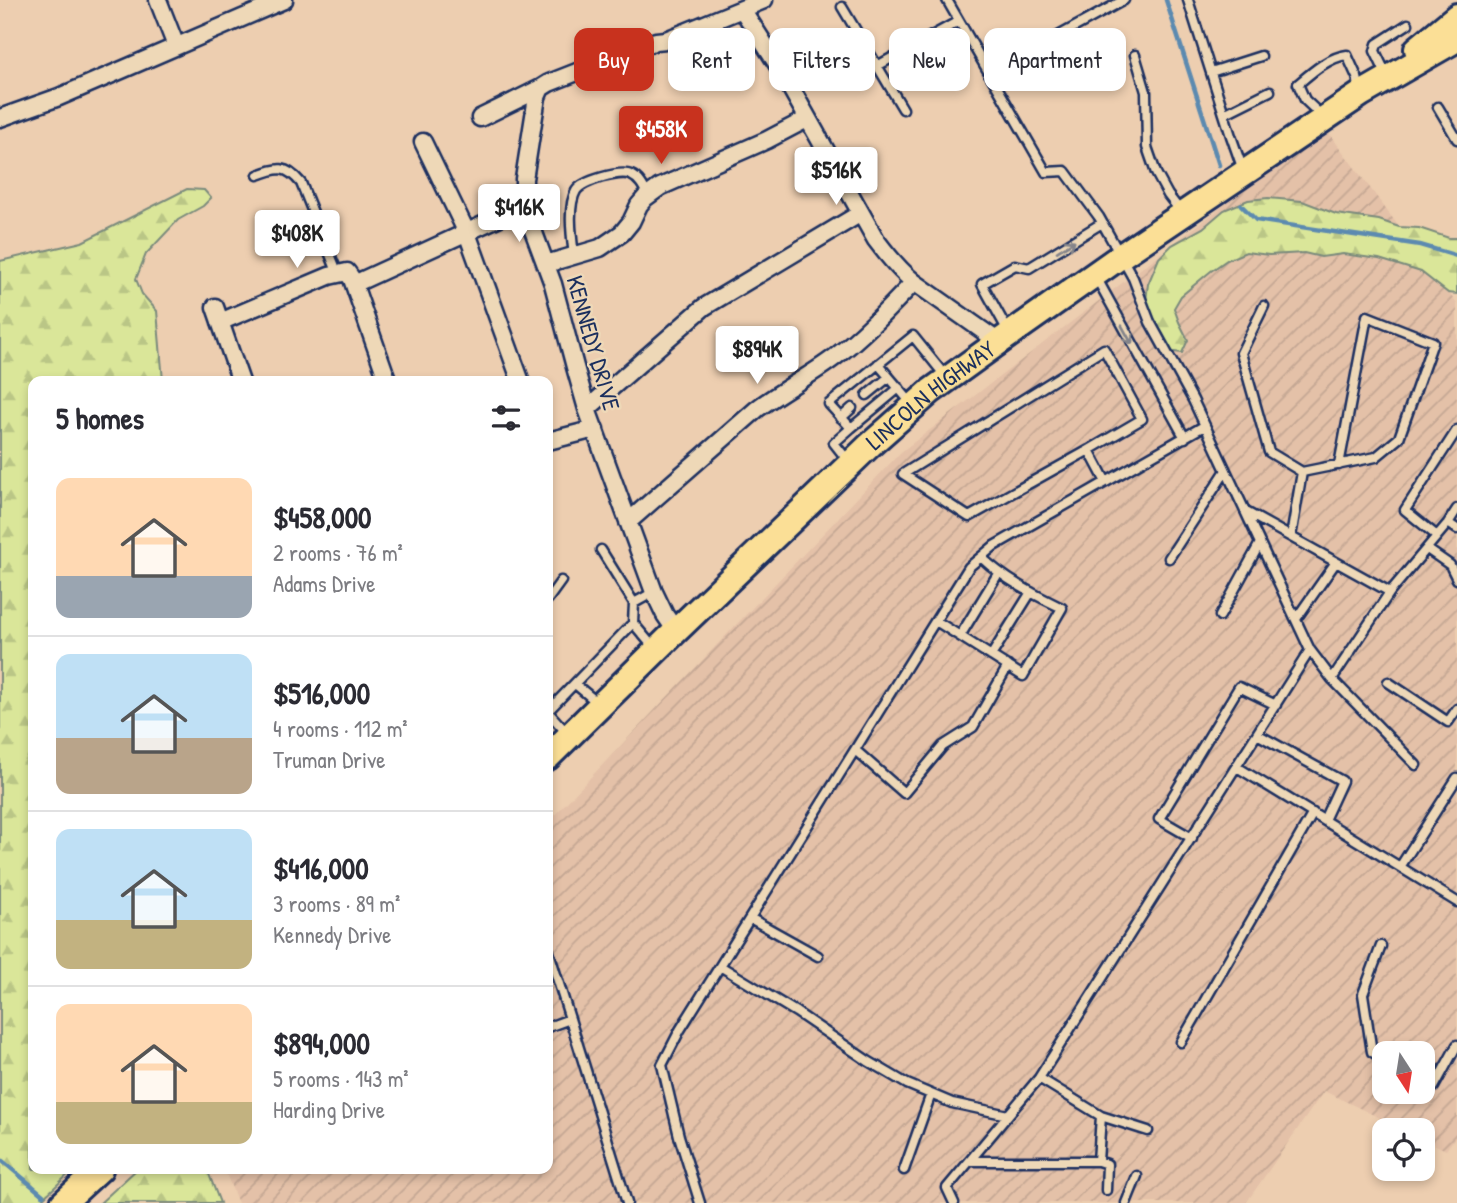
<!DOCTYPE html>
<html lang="en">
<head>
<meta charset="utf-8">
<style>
	:root { --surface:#fff; --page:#f2f2f3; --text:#2b2b33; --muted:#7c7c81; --line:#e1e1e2; --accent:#c8321e }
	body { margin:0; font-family:"Patrick Hand",sans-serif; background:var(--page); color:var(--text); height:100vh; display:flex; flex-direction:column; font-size:26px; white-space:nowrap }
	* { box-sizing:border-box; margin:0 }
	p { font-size:23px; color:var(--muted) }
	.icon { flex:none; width:38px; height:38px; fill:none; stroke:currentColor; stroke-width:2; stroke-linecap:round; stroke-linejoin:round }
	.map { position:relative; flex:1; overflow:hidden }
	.drawer { position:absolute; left:28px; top:376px; width:525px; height:798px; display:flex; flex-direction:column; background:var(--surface); border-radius:14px; box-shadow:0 4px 10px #0003 }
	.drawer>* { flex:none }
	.hud { position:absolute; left:574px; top:28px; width:665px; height:63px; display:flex; gap:14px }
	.needle { width:46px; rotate:168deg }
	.fabs { position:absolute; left:1372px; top:1041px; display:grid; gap:14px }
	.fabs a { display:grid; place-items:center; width:63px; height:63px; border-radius:14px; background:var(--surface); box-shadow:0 4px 10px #0003; font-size:35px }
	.price { position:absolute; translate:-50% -60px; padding:0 16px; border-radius:7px; background:#fff; color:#222; font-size:23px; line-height:46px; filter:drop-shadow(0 2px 4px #0008) }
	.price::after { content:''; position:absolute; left:50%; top:42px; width:21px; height:16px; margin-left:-10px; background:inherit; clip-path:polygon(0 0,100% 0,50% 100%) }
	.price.active { background:var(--accent); color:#fff }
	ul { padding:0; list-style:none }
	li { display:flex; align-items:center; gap:21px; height:175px; padding:0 28px }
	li+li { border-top:2px solid var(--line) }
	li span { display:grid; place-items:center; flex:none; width:196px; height:140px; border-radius:14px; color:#555 }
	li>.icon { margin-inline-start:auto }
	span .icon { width:84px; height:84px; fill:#fffc; stroke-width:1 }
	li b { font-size:30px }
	h2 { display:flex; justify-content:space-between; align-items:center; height:84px; padding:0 28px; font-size:30px }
	.chip { padding:0 24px; border-radius:14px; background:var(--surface); box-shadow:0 4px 10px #0003; font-size:24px; line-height:63px }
	.chip.active { background:var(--accent); color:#fff }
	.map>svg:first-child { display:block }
</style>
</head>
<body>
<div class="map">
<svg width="1457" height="1203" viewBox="0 0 1457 1203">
	<defs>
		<pattern id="industrial-furrows" width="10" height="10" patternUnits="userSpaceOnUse" patternTransform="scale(1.75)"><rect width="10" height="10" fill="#e4c1a8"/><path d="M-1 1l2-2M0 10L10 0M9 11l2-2" fill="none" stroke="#c3a693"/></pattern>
		<pattern id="forest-firs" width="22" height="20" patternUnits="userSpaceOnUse" patternTransform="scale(1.75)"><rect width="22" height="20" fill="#dae699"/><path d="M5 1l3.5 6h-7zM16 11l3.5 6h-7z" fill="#bac686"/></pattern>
	</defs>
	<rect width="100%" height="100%" fill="#edceb0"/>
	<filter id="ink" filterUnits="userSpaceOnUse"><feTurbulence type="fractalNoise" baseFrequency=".0143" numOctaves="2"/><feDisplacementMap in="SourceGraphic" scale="14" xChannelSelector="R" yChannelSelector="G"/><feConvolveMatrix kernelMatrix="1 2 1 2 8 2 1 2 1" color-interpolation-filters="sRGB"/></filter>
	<g filter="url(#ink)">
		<!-- industrial -->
		<path fill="url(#industrial-furrows)" fill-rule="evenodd" d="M1325,128L1457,304V1135L1446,1150L1423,1139V1130H1405L1324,1091L1246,1203H238L224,1169H548V822L901,452ZM1384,1054H1423V1092H1384Z"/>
		<!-- forest -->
		<path fill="url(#forest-firs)" stroke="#7a8a7c" stroke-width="2" d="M187,189L204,190L211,198L203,206L178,220L146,254L136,279L142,294L157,311L163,381L33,382V1169H74L38,1203H0V261L82,242Z
			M1268,198L1302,201L1336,214L1379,220L1399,227L1419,228L1449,238H1457V294L1448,293L1421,272L1379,259L1343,254L1321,257L1304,253L1269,255L1246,252L1227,260L1211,271L1181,296L1174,308L1179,322L1188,340L1182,353L1166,351L1150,317L1146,301L1148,284L1159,258L1172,245L1203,228L1224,210L1248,200Z
			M137,1169H207L220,1203H100Z"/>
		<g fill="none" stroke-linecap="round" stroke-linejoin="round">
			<!-- stream -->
			<path stroke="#5c8ab0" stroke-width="4.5" d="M1166,0L1219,165
				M1241,205L1256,220L1420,245L1457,256
				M0,1159L43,1195"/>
			<!-- service casing -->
			<g stroke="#1b2f5e" stroke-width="13">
				<path id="service" d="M947,0L1046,172L1065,171L1099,217L1133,278L1150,322L1193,400L1310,650L1039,1078L947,1188L954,1203
					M1188,0L1231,136L1243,170
					M842,7L903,109
					M1135,55L1146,92L1147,147L1156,173L1168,195L1181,212
					M877,66L959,21
					M1211,72L1261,56
					M989,74L1124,0
					M1386,74L1375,51L1377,44L1408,24
					M1438,107L1457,139
					M1224,114L1270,91
					M1322,116L1305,100L1298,84C1312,72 1329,57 1347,55L1357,77L1360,91
					M258,175C278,167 286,165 301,183L338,274
					M574,256C572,239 567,206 576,191C582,181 620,170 631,175C640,179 644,188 648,196
					M1096,277L1185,438
					M1264,306L1241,353L1269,452L1302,472L1291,537
					M1008,331L982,284L1015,265L1029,268L1102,223
					M878,364L912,404
					M867,395L889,377
					M841,418L852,408
					M851,428L899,388
					M1089,450L1142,419L1104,349L903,474L969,517L1089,450L1106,482
					M849,462L834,443L851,428L829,404L913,336L946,377
					M1302,472L1376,457L1399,438L1433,342L1367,316L1339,465
					M1246,512L1390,592L1332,679
					M1448,523L1457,509
					M1437,536L1405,510L1457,430
					M1427,549L1450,565L1457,579
					M601,550L634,603L633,623
					M1169,558L1225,472
					M1390,592L1448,523L1457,529
					M548,599L561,581
					M634,603L654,592
					M1220,616L1260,543
					M1296,619L1336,562
					M936,621L1023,676L1062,608C1033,594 1004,579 981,557
					M960,636L999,572
					M1310,650L1332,679L1416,765
					M991,656L1031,592
					M1388,682L1448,722L1457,709
					M575,684L599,704
					M548,711L633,623L654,648
					M548,712L567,733
					M1257,734L1342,781L1324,820
					M855,750L904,793L943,746L973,727L1008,666
					M1237,767L1457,902
					M1192,838L1159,819L1239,687L1276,705
					M1400,867L1457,778
					M750,918L818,956
					M1381,946L1363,994L1372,1052L1384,1059
					M548,949L570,1019L548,1027
					M720,966L796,1012L868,1061L907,1084L952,1103L1008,1115
					M570,1019L627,1203
					M1181,1042L1313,813
					M1423,1081L1434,1087L1457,1045
					M1101,1116L1148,1131
					M970,1161H1098L1101,1116L1039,1078
					M1098,1161L1107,1164L1106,1190
					M904,1170L931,1094
					M700,1203L679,1136L662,1065L680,1030L969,567L994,546L1204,426
					M1126,1203L1137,1176"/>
			</g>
			<!-- minor casing -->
			<g stroke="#1b2f5e" stroke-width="21">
				<path id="minor" d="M158,0L176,46
					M742,9L779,67L876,240C888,256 899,270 914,282L999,342
					M0,118L59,97L284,0
					M480,118L541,88
					M423,142L467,233L521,382
					M546,264L600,248L622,233L631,222L639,205L645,198L660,187L767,140L807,119
					M354,284L524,206
					M215,307L241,382
					M220,322L329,276L347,272L352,279L388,382
					M587,409L704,307L861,213
					M548,441L595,429
					M628,522L757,409C782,390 810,376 835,357C864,335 889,308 914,282
					M676,631L665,615L654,592L587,409L575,367L553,284L524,206V179L537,97L541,88L549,83L633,50L656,41L666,40L764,0"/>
			</g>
			<!-- primary casing -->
			<g stroke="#1b2f5e" stroke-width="30">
				<g id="primary">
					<path d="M1417,49L1457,16"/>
					<path id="s1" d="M548,757L676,631L870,445L931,391L999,342L1121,256L1361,94L1457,39"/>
					<path d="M63,1203L100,1169"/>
				</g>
			</g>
			<!-- service -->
			<use href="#service" stroke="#eed8b7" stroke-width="8"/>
			<!-- minor -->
			<use href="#minor" stroke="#eed8b7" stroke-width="16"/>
			<!-- primary -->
			<use href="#primary" stroke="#fbdf96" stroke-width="24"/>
		</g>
		<!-- one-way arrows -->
		<defs><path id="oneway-shaft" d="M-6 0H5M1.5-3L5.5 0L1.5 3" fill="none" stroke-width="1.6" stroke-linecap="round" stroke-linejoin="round" transform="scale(1.75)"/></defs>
		<g stroke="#84848a">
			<use href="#oneway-shaft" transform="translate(1066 246) rotate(-32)"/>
			<use href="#oneway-shaft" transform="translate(1127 335) rotate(61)"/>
		</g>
	</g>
	<g text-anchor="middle" stroke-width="5" stroke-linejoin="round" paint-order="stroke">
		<!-- street labels -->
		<g font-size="24" fill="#1b2f5e" stroke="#eed8b7">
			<text transform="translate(593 343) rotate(74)" y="8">KENNEDY DRIVE</text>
			<text dy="8" stroke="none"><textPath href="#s1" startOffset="527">LINCOLN HIGHWAY</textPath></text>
		</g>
	</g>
</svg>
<div class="fabs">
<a><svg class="needle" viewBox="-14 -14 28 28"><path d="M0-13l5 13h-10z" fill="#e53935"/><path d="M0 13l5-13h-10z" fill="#7c7c81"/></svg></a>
<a><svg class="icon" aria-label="locate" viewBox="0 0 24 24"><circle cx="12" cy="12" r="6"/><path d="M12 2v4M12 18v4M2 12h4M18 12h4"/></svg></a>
</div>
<b class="price active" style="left:661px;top:166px">$458K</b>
<b class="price" style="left:836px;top:207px">$516K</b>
<b class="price" style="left:519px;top:244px">$416K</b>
<b class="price" style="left:297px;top:270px">$408K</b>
<b class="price" style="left:757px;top:386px">$894K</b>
<div class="hud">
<a class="chip active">Buy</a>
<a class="chip">Rent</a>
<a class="chip">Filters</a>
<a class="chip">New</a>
<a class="chip">Apartment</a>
</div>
<section class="drawer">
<h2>5 homes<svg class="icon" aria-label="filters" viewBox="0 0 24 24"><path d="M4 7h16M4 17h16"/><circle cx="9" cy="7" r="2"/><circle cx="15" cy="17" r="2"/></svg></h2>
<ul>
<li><span style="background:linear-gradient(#ffd9b3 70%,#9aa5b1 0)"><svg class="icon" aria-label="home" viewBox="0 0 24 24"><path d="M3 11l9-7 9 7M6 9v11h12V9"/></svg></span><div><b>$458,000</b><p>2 rooms · 76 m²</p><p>Adams Drive</p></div></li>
<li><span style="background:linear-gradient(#bfe0f5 60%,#b9a48a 0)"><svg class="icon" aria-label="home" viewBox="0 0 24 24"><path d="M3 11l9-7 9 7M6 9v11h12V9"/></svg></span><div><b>$516,000</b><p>4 rooms · 112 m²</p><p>Truman Drive</p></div></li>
<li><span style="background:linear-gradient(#bfe0f5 65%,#c2b280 0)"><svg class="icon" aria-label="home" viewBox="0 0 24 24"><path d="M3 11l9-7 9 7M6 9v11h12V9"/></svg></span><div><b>$416,000</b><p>3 rooms · 89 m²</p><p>Kennedy Drive</p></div></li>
<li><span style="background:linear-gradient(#ffd9b3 70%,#c2b280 0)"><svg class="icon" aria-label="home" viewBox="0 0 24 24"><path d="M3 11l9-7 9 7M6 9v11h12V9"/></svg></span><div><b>$894,000</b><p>5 rooms · 143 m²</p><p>Harding Drive</p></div></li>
</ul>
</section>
</div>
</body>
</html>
